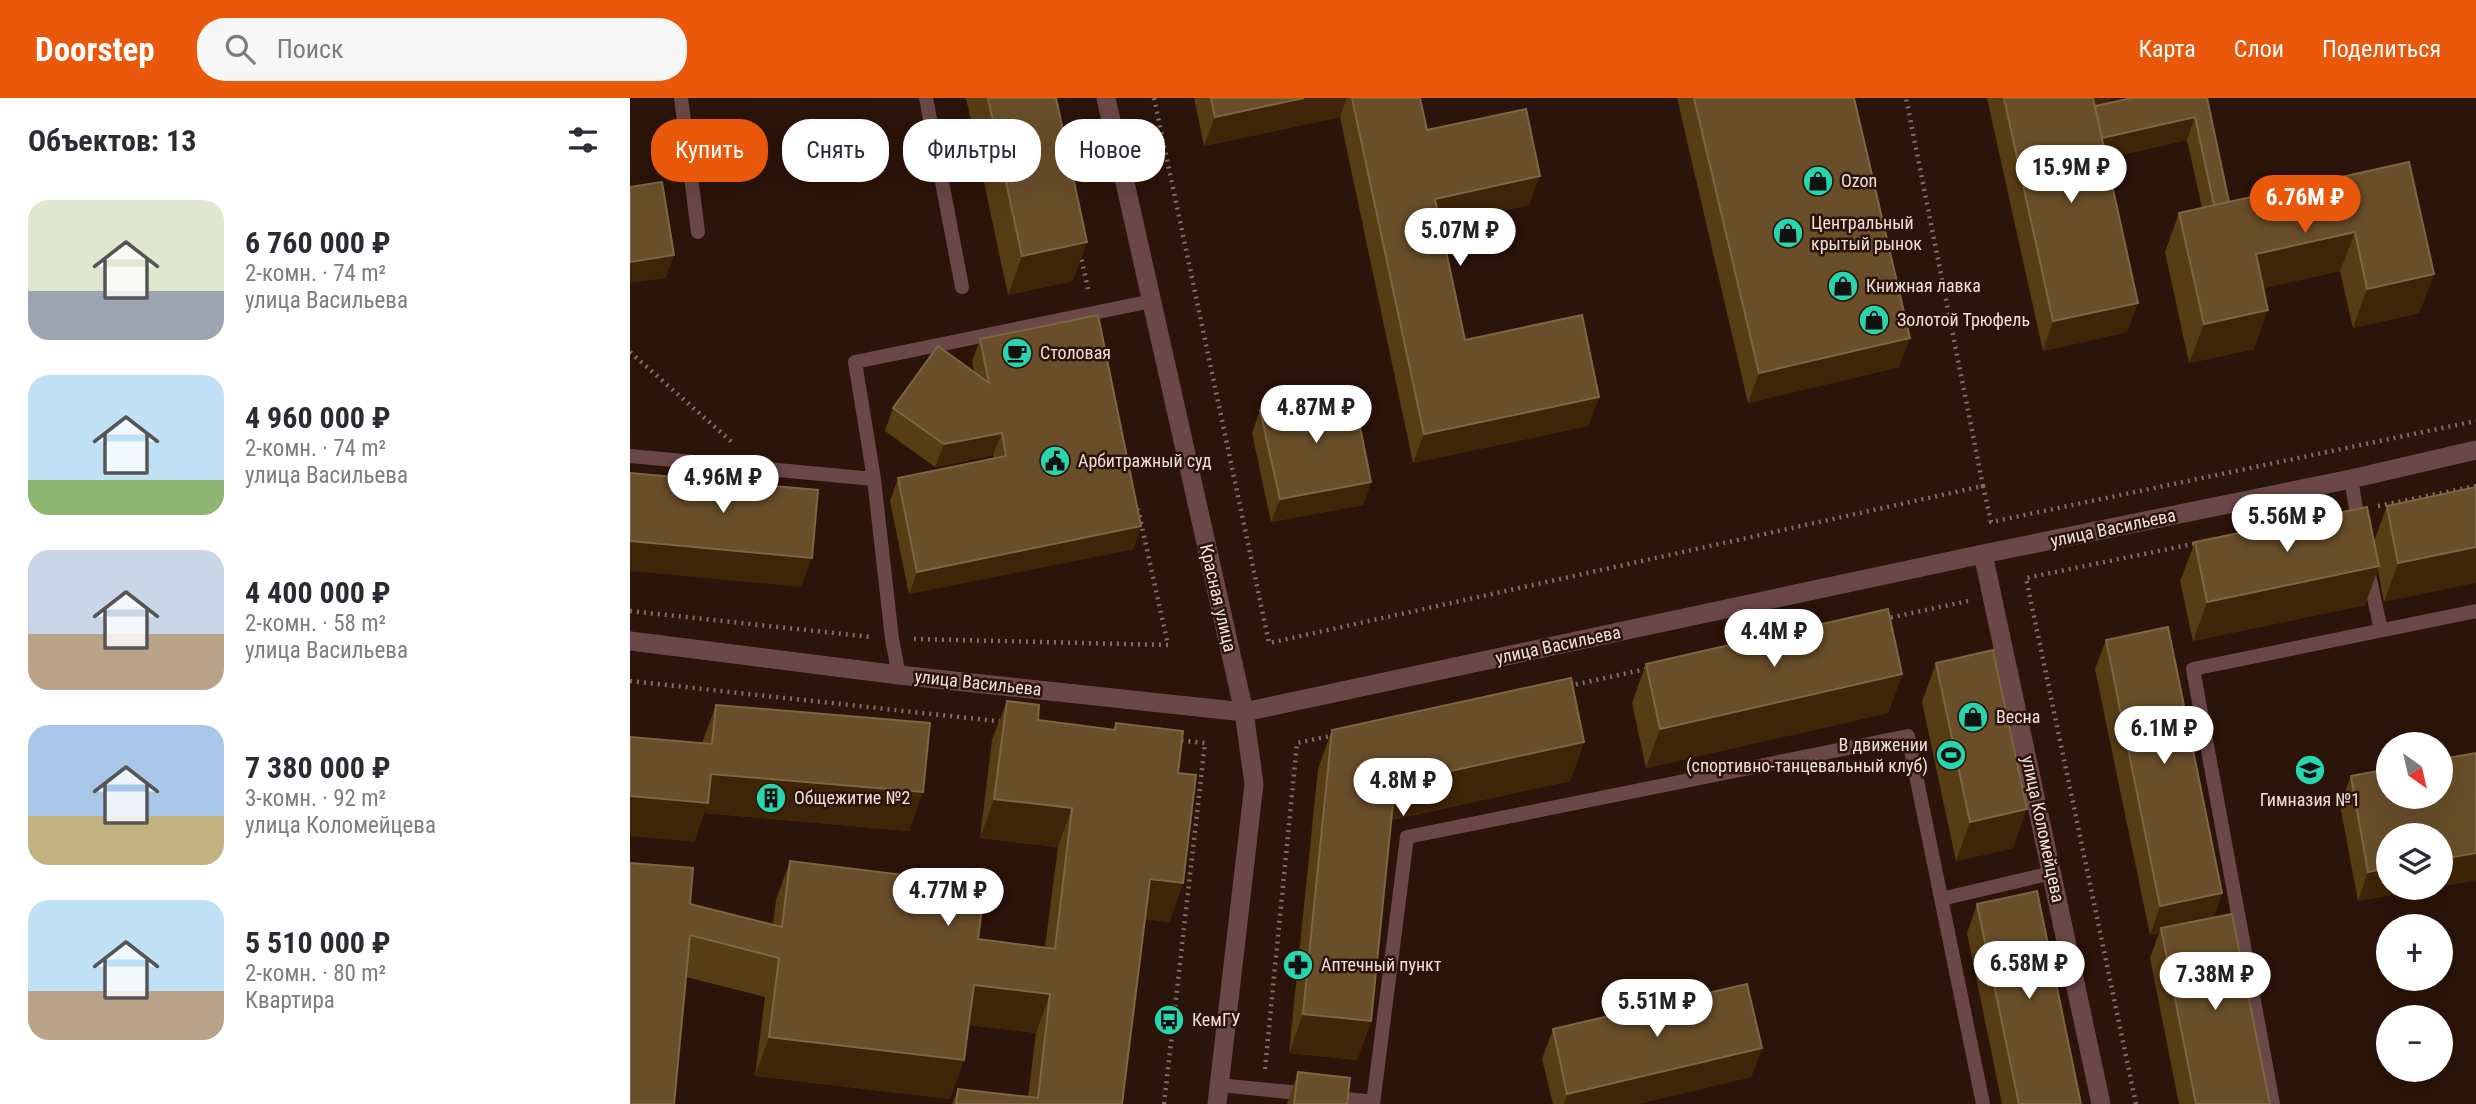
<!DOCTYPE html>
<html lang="ru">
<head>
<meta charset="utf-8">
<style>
	:root { --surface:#fff; --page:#f7f7f7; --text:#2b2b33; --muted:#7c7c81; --accent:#ea580c }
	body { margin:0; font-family:"Roboto Condensed",sans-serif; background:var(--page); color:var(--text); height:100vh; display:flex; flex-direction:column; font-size:26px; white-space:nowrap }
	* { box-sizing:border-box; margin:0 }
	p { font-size:23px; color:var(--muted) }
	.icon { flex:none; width:38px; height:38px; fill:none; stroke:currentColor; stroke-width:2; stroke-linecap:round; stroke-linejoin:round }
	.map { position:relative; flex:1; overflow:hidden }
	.panel { display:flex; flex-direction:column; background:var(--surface); width:630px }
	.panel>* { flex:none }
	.guide { position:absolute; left:21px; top:21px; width:665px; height:63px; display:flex; gap:14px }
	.needle { width:46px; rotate:146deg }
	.controls { position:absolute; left:1746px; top:634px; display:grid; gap:14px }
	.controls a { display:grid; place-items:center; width:77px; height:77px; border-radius:50%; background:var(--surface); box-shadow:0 7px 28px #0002; font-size:35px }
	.price { position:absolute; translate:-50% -60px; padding:0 16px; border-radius:24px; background:#fff; color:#222; font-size:23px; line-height:46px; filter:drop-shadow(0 2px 4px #0008) }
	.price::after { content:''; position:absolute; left:50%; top:42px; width:21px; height:16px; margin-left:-10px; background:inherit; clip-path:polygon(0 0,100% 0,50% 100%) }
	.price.active { background:var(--accent); color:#fff }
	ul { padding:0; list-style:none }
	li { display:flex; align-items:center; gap:21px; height:175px; padding:0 28px }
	li span { display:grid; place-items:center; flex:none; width:196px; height:140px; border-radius:21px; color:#555 }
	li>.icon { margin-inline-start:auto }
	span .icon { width:84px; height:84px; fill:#fffc; stroke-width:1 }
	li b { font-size:30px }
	h2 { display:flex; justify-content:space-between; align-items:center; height:84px; padding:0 28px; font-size:30px }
	.chip { padding:0 24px; border-radius:28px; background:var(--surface); box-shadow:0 7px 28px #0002; font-size:24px; line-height:63px }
	.chip.active { background:var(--accent); color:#fff }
	header { display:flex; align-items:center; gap:42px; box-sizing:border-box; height:98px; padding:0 35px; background:var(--accent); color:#fff }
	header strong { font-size:33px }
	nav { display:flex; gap:38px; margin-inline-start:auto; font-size:24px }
	.search { width:490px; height:63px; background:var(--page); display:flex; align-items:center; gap:18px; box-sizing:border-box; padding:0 24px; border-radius:28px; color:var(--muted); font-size:26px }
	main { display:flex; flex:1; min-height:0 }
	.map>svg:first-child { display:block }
</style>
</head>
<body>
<header>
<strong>Doorstep</strong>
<div class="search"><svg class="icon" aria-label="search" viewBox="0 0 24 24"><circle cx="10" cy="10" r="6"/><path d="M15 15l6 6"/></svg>Поиск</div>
<nav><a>Карта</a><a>Слои</a><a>Поделиться</a></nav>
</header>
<main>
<section class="panel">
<h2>Объектов: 13<svg class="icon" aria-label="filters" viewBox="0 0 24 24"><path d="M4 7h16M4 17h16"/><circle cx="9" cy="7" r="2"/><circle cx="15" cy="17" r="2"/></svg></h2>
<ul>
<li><span style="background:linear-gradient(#dfe7d0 65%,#9aa5b1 0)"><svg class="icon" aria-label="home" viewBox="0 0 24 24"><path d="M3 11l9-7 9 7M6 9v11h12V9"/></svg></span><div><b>6 760 000 ₽</b><p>2-комн. · 74 m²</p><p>улица Васильева</p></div></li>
<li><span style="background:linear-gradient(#bfe0f5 75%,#8fb573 0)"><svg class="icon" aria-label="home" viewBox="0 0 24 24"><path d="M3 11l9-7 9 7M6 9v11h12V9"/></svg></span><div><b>4 960 000 ₽</b><p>2-комн. · 74 m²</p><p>улица Васильева</p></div></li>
<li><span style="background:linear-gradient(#c9d6e8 60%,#b9a48a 0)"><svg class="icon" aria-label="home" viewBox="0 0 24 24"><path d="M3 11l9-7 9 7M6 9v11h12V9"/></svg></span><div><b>4 400 000 ₽</b><p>2-комн. · 58 m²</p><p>улица Васильева</p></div></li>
<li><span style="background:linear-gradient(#a9c7e8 65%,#c2b280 0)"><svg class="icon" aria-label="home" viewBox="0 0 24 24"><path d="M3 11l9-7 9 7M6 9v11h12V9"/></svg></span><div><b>7 380 000 ₽</b><p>3-комн. · 92 m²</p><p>улица Коломейцева</p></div></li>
<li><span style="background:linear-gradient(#bfe0f5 65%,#b9a48a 0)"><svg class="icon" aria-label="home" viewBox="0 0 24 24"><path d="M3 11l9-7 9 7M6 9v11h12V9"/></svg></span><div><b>5 510 000 ₽</b><p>2-комн. · 80 m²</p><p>Квартира</p></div></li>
</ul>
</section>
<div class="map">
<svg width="1846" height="1006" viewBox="0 0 1846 1006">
	<rect width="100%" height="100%" fill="#2b1409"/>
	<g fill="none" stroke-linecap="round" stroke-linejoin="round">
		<!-- path -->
		<path stroke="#826e64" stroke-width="4.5" stroke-dasharray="2 5" stroke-linecap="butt" d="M524,0L639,545L1353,388L1276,0
			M450,155L459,195
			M0,254L103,345
			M1353,388L1361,424L1846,323
			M1748,408L1846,388
			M0,513L241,539
			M1254,521L1338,503
			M284,541L538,547L508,411
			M0,583L375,624
			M939,588L1016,571
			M635,971L667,645L705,637
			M534,1006L575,645L547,642
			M1506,1006L1396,480L1568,445"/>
		<!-- service -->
		<path stroke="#6c4747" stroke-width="14" d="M51,0L68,134
			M296,0L332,189
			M0,358L244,381L262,541L269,577
			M244,381L225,264L522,203
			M1721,381L1729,428
			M1738,472L1751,532
			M1311,801L1422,775
			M589,987L679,996
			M700,999L743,1004
			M743,1006L777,739L1278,638L1353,1006
			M1643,1006L1563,571L1846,513"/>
		<!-- minor -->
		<path stroke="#6c4747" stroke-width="19" d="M476,0L614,614L624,686L587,1006
			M1353,456L1471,1006
			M0,543L269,577L614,614L1353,456L1721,381L1846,352"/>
	</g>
	<!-- wall -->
	<path fill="#583c14" d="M336,0H426L443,183L378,197Z
		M564,0H790L797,32L899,107L810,126L835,242L969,299L958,328L783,365L710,19L574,48Z
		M1047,0H1224L1269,269L1118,305Z
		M1357,0H1481L1479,5L1577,0L1599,104L1779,64L1804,176L1789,215L1723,230L1710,173L1634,190L1624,251L1559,265L1535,154L1549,115L1572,110L1557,42L1476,60L1497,234L1413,253Z
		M350,241L511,428L503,451L279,496L260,403L268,380L364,360L363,357L305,369L255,333L263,310L344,274L342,264Z
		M630,312L741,384L733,407L641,424L622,335Z
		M1846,389L1754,504L1748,472L1735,507L1563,543L1550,483L1565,444L1744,443L1757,408Z
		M1476,542L1592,795L1583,820L1640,1006H1549L1520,860L1529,835L1520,837L1465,571Z
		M1306,565L1383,750L1326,763L1292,604Z
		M1016,566L1272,576L1258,615L1016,670L1002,605Z
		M377,603L408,622L484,631L486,625L548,675L553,785L539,824L515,821L492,1006H322L328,991L398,999L406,935L339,927L320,1001L125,978L135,899L56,879L60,806L143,827L146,802L160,763L348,841L415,849L428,749L350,740L362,642Z
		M86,607L279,733L74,715L64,744L72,645Z
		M702,632L954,644L940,683L761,722L741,923L727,962L659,955L688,671Z
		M1846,655V782L1728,803L1710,707L1721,678Z
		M1347,806L1451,1006H1372L1337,835Z
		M923,931L1132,950L1121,979L1007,1006H923L912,961Z
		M668,974L717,1006H657Z"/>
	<!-- shaded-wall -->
	<path fill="#3f2507" d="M674,0H717L710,19L574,48L585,19Z
		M1458,0H1481L1476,15L1461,9Z
		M1565,19L1557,42L1460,63L1468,41Z
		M910,78L899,107L794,130L805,101Z
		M1725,134L1710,173L1612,195L1626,156Z
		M457,144L443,183L378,197L392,158Z
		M44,157L36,180L0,185V164Z
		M1804,176L1789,215L1723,230L1737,191Z
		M1508,205L1497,234L1413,253L1423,223Z
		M1638,212L1624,251L1559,265L1574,226Z
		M1280,240L1269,269L1118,305L1129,275Z
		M969,299L958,328L783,365L794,336Z
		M372,335L363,357L305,369L314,346Z
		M741,384L733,407L641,424L650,401Z
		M511,428L503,451L279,496L287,474Z
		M0,443L182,460L171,489L0,473Z
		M1846,449V485L1754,504L1768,465Z
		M1749,468L1735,507L1563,543L1577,504Z
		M1272,576L1258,615L1016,670L1030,631Z
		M954,644L940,683L750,724L765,685Z
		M81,676L293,694L279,733L74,715L64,744L0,738V698Z
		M364,701L442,710L428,749L350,740Z
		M1397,711L1383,750L1326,763L1340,724Z
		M1846,755V782L1811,788V761Z
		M1759,770V789H1804L1728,803L1738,774Z
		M520,781L553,785L539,824L506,820Z
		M1592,795L1582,824L1531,830L1529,835L1520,837L1530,808Z
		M344,887L420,896L406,935L329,926Z
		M673,916L741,923L727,962L659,955Z
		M139,939L334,962L320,1001L125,978Z
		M1132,950L1121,979L1007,1006H934L937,996Z"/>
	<!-- building -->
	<path fill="#694e29" stroke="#7e6545" stroke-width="2" d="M358,0H426L457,144L392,158Z
		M581,0H674L585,19Z
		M722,0H790L797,32L896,11L910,78L805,101L835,242L952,217L969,299L794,336Z
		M1064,0H1224L1280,240L1129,275Z
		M1374,0H1463L1508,205L1423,223Z
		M1502,0H1577L1599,104L1584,107L1565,19L1472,40L1465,8Z
		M1779,64L1804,176L1737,191L1725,134L1626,156L1638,212L1574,226L1549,115Z
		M32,84L44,157L0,164V88V89Z
		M468,217L511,428L287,474L268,380L376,358L372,335L314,346L263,310L308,248L359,285L350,241Z
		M723,293L741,384L650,401L630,312Z
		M0,375L188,392L182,460L0,443Z
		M1846,389V449L1768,465L1757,408Z
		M1737,409L1749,468L1577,504L1565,444Z
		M1258,511L1272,576L1030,631L1016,566Z
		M1538,529L1592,795L1530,808L1476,542Z
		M1363,552L1397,711L1340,724L1306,565Z
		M941,580L954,644L765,685L741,923L673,916L702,632Z
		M377,603L409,607L408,622L485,632L486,625L553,633L548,675L566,677L553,785L520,781L492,1006H326L328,991L408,1000L420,896L344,887L334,962L139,939L149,860L60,837L44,1006H0V765L63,770L60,806L152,829L160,763L355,787L348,841L425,851L442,710L364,701Z
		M86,607L300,625L293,694L81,676L78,705L0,698V639L82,646Z
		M1846,655V755L1811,761V737H1759V770L1738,774L1721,678L1759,671V698H1811V661Z
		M1407,793L1451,1006H1389L1347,806Z
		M1602,816L1640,1006H1566L1531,830Z
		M1117,886L1132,950L937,996L923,931Z
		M668,974L720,980L717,1006H664Z"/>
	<!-- icons -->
	<defs>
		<g id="shop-disc" transform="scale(1.575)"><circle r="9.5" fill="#28d5ad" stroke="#2b1409"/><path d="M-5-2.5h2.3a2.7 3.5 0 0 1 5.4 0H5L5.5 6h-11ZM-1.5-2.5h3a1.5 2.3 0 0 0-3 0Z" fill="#111"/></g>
		<g id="cafe-disc" transform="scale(1.575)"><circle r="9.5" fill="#28d5ad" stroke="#2b1409"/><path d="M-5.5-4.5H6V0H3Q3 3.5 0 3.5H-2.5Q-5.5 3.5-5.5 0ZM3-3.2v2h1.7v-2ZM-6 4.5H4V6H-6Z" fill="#111"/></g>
		<g id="civic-disc" transform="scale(1.575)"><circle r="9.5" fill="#28d5ad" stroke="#2b1409"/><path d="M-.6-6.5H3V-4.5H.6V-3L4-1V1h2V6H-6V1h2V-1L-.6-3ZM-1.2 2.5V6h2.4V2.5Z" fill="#111"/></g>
		<g id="stadium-disc" transform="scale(1.575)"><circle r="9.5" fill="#28d5ad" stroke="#2b1409"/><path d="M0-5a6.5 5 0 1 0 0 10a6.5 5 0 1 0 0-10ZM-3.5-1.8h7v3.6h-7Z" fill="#111"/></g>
		<g id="school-disc" transform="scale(1.575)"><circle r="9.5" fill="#28d5ad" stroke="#2b1409"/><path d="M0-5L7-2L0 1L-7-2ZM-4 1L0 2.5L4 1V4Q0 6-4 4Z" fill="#111"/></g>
		<g id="building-disc" transform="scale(1.575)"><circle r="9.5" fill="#28d5ad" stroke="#2b1409"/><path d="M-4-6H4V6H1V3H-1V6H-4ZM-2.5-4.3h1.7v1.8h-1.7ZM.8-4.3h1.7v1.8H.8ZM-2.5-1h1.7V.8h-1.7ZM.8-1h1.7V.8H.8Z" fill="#111"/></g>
		<g id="pharmacy-disc" transform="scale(1.575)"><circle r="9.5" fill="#28d5ad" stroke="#2b1409"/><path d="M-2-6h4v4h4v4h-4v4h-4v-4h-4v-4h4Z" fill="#111"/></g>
		<g id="bus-disc" transform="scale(1.575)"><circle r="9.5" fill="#28d5ad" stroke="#2b1409"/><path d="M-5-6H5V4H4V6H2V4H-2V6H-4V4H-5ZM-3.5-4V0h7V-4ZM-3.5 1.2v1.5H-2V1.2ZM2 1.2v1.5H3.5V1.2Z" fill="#111"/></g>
	</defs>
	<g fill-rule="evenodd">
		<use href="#shop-disc" x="1188" y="83"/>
		<use href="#shop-disc" x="1158" y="135"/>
		<use href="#shop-disc" x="1213" y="188"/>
		<use href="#shop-disc" x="1244" y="222"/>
		<use href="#cafe-disc" x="387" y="255"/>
		<use href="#civic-disc" x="425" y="363"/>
		<use href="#shop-disc" x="1343" y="619"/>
		<use href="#stadium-disc" x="1321" y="657"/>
		<use href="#school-disc" x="1680" y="672"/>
		<use href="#building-disc" x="141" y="700"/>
		<use href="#pharmacy-disc" x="668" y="867"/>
		<use href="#bus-disc" x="539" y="922"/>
	</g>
	<g text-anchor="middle" stroke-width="5" stroke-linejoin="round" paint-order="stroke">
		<!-- poi labels -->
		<g font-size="18" fill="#f1e0d9" stroke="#2b1409" text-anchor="start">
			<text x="1211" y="89">Ozon</text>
			<text x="1181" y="131">Центральный<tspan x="1181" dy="21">крытый рынок</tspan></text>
			<text x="1236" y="194">Книжная лавка</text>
			<text x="1267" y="228">Золотой Трюфель</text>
			<text x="410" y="261">Столовая</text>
			<text x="448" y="369">Арбитражный суд</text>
			<text x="1366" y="625">Весна</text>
			<text x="1298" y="653" text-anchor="end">В движении<tspan x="1298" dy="21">(спортивно-танцевальный клуб)</tspan></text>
			<text x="164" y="706">Общежитие №2</text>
			<text x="1680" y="708" text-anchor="middle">Гимназия №1</text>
			<text x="691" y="873">Аптечный пункт</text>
			<text x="562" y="928">КемГУ</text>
		</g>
		<!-- street labels -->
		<g font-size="18" fill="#f1e0d9" stroke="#2b1409">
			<text transform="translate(1483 430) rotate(-12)" y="6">улица Васильева</text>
			<text transform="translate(588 500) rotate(77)" y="6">Красная улица</text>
			<text transform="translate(928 547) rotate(-12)" y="6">улица Васильева</text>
			<text transform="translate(348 585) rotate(6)" y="6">улица Васильева</text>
			<text transform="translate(1413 731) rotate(78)" y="6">улица Коломейцева</text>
		</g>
	</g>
</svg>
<div class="controls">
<a><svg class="needle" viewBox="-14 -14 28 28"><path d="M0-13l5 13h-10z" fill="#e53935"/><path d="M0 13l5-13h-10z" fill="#7c7c81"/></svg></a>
<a><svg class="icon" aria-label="layers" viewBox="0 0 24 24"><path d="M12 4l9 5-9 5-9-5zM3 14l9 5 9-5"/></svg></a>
<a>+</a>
<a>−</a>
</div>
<b class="price" style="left:1441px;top:107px">15.9M ₽</b>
<b class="price active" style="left:1675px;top:137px">6.76M ₽</b>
<b class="price" style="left:830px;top:170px">5.07M ₽</b>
<b class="price" style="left:686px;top:347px">4.87M ₽</b>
<b class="price" style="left:93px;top:417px">4.96M ₽</b>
<b class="price" style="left:1657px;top:456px">5.56M ₽</b>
<b class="price" style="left:1144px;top:571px">4.4M ₽</b>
<b class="price" style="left:1534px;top:668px">6.1M ₽</b>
<b class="price" style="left:773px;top:720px">4.8M ₽</b>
<b class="price" style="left:318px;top:830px">4.77M ₽</b>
<b class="price" style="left:1399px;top:903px">6.58M ₽</b>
<b class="price" style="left:1585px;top:914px">7.38M ₽</b>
<b class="price" style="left:1027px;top:941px">5.51M ₽</b>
<div class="guide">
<a class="chip active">Купить</a>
<a class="chip">Снять</a>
<a class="chip">Фильтры</a>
<a class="chip">Новое</a>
</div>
</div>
</main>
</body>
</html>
